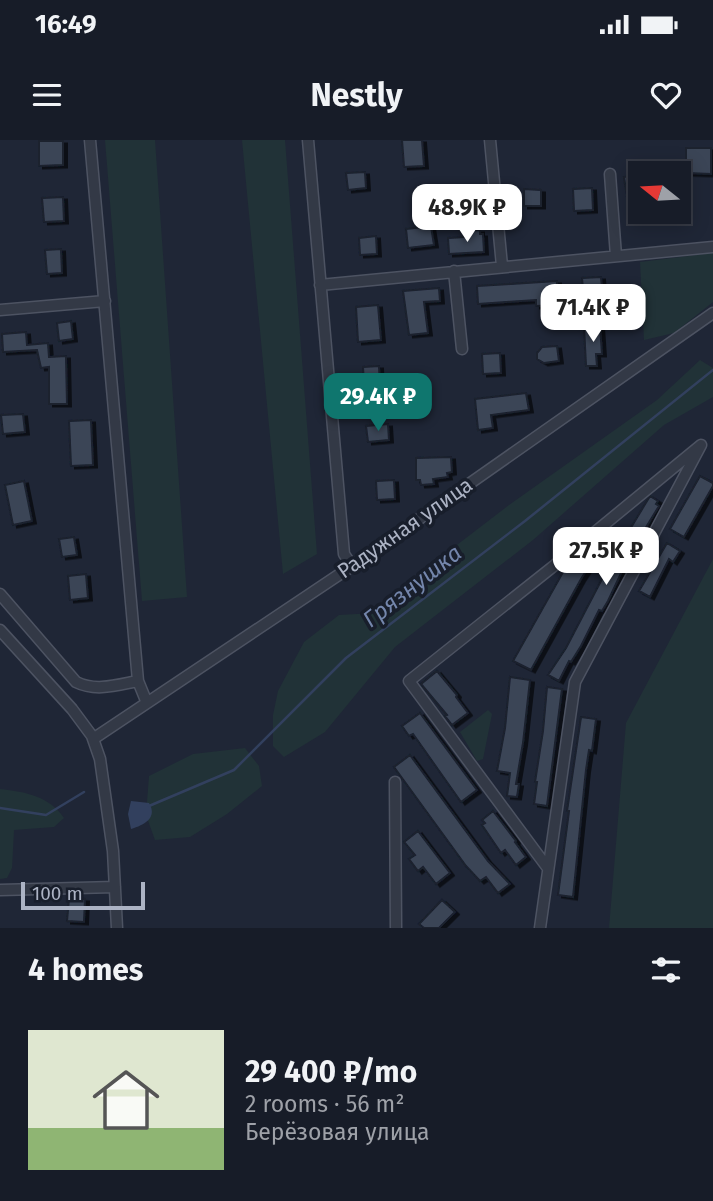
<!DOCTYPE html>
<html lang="en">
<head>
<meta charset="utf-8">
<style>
	:root { --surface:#171c28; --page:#202530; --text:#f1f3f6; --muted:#9ea1a8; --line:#363a45; --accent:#0f766e }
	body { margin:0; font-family:"Fira Sans",sans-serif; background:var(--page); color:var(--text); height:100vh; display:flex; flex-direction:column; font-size:26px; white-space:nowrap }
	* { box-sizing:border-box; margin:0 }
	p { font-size:23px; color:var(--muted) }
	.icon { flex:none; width:38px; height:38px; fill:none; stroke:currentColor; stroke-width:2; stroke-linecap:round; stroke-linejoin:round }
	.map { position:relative; height:788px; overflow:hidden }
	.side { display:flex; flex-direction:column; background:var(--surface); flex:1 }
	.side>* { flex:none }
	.needle { width:46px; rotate:288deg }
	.tools { position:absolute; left:628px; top:21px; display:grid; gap:14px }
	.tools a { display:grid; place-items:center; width:63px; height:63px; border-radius:0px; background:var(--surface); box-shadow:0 4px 18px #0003,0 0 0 2px var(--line); font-size:35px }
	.scale { position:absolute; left:21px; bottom:18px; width:124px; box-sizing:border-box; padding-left:7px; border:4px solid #acb3c4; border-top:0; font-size:19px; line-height:24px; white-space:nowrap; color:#acb3c4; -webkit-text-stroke:5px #181e2b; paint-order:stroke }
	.price { position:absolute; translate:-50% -60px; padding:0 16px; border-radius:14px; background:#fff; color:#222; font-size:23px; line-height:46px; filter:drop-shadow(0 2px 4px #0008) }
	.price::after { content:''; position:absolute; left:50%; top:42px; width:21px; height:16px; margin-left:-10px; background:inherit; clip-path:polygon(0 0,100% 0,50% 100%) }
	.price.active { background:var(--accent); color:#fff }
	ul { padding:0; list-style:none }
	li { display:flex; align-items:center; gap:21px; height:175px; padding:0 28px }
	li span { display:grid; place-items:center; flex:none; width:196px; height:140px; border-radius:0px; color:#555 }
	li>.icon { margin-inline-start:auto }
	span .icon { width:84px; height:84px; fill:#fffc; stroke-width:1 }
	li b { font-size:30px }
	h2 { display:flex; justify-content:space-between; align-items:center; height:84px; padding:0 28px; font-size:30px }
	.status { display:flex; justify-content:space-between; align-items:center; height:49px; padding:0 35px; background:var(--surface); direction:ltr }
	.status svg { height:19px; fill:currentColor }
	header { display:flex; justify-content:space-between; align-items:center; height:91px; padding:0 28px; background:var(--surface); font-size:32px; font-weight:700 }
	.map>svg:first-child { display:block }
</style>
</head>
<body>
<div class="status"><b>16:49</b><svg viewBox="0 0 49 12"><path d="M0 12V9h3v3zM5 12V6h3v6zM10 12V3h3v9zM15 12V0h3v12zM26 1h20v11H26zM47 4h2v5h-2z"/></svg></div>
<header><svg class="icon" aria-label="menu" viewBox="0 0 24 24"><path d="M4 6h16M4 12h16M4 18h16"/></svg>Nestly<svg class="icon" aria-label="heart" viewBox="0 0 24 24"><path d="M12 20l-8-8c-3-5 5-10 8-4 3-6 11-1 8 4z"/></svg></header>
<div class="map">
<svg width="713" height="788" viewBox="0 0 713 788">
	<defs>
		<filter id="shadow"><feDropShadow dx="4" dy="2.5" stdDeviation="0" flood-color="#0009"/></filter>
	</defs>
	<rect width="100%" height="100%" fill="#1f2636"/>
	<!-- green -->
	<path fill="#213237" d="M105,0H155L187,457L142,461Z
		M242,0H285L317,414L283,434Z
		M713,113V162L674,193L644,200L640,122Z
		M700,220L713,228V257L664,285L533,400L395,507L325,592L284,617L273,606V575L278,551L304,502L339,475L374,473L436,421L509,365L657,260Z
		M713,419V788H609L626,583Z
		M488,570L492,574L483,619L477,621L460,592Z
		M245,608L259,626L262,646L227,674L190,697L155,700L146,675L149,636L193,614Z
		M0,649C26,652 49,656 64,678L54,687L14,690L12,728L7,738L0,739Z"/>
	<!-- water -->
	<path fill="#32405e" d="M131,661L149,663C158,678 144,685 131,689L128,674Z"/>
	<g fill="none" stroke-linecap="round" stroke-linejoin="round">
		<!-- stream -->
		<path stroke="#32405e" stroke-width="2.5" d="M149,666L234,630L346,518L525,381L713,230
			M0,668L46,675L84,652"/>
	</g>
	<!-- building -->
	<path fill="#3b4457" stroke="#1a202d" stroke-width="2" filter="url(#shadow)" d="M402,0H422L424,26L404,27Z
		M39,1H63V25L39,26Z
		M686,8H711V34L686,33Z
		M365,32L366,48L348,50L346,33Z
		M638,35L640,55L627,57L624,37Z
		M592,48L593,70L574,71L573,49Z
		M524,49L541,50V66H524Z
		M63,57L64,81L44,82L42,58Z
		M431,86L434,105L408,108L406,89Z
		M480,90V94H483L484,112L449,114L448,98L465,97L470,95L469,91Z
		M376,96L377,114L360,115L359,98Z
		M61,109L62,133L47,134L45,110Z
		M601,137L603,159L584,160L582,138Z
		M557,141L558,165L536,166V160L478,164L477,146Z
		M439,148L440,161L424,162L428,193L409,195L403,151Z
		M378,165L381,200L358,202L356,167Z
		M71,181L73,199L59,201L57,183Z
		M600,185L602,214H596L597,226H586L584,186Z
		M26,192L27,205L48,203L49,217L66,216L67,264H49V227L41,228L37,210L3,212L2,194Z
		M557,206L559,221L544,223L537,219V213L542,207Z
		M500,213L501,233L483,234L482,214Z
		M379,226L380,245L364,246L363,227Z
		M526,253L529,270L491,275L493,288L478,290L475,259Z
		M23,274L25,292L3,294L1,275Z
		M91,280L93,325L71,326L69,281Z
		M388,284L389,300L368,302L366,286Z
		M451,317L452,332L447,333L448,337L433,339L434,344L421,345L420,340H416V318Z
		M700,336L713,343V346L684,397L670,389Z
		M394,340L395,359L377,360L376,341Z
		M24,341L32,381L13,385L5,345Z
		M650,356L658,361L656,364L659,366L631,412L608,461L602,471L599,470L581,506L571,522L569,521L559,541L548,535L566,508L615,414Z
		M74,397L77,415L62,417L59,399Z
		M596,401L604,406L595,423L592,422L581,439L531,530L513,521L567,425L570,422L581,428Z
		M667,403L680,411L673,422L669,419L650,457L639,451Z
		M86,434L88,458L70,460L68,436Z
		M437,531L457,555L456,557L468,573L452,585L445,576L447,575L421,544Z
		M510,537L530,540L523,603L516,644H519L517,657L507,656L510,633L497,631L505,588Z
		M547,547L562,549L547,666L534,664L537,642H535L543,591Z
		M420,573L477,650L461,662L413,594L409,596L402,586Z
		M581,577L596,579L592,611L589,610L586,630L573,757L558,755L569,671H567Z
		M410,615L488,721L510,744L498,753L486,737L480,741L466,726L394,627Z
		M493,671L516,701L515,702L526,717L516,725L505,710L501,713L482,685L485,683L482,680Z
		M418,691L450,733L436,744L423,727L418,731L409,719L415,715L404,702Z
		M69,758L85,759L84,782L67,781Z
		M442,760L455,772L439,788H424L419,784Z"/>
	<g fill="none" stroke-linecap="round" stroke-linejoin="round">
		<!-- street casing -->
		<g stroke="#4d5362" stroke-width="13">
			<path id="street" d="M90,0L138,541L147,563
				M308,0L344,414L352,426
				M490,0L502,126
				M610,34L616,116
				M454,131L462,209
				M320,145L713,107
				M0,170L105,161
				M0,454L76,542C96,552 117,545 138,541
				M0,490L72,569L92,596L100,619L113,711L117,788
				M93,599L352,426L713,173
				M395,642L396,788
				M0,750L115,747
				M540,788L575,542L701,305L555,425L409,541L547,727"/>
		</g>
		<!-- street -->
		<use href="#street" stroke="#333946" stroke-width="10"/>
	</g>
	<g text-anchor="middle" stroke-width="7" stroke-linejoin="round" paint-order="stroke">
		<!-- street labels -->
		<g font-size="21" fill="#acb3c4" stroke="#181e2b">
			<text transform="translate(405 388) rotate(-35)" y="7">Радужная улица</text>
		</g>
		<!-- water labels -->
		<g font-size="23" font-style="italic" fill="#7486ac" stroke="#181e2b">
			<text transform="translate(412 446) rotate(-38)" y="8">Грязнушка</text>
		</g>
	</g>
</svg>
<div class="tools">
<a><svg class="needle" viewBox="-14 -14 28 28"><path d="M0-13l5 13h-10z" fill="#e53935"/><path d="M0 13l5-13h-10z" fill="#9ea1a8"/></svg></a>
</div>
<div class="scale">100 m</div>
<b class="price" style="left:467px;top:104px">48.9K ₽</b>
<b class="price" style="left:593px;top:204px">71.4K ₽</b>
<b class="price active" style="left:378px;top:293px">29.4K ₽</b>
<b class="price" style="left:606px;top:447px">27.5K ₽</b>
</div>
<section class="side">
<h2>4 homes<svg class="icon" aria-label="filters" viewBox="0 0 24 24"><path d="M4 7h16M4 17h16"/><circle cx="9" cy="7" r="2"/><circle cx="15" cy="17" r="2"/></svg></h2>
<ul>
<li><span style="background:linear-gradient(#dfe7d0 70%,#8fb573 0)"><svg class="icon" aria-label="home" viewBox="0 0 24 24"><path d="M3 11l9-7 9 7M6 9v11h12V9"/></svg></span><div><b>29 400 ₽/mo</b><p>2 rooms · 56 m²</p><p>Берёзовая улица</p></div></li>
</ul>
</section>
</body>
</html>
